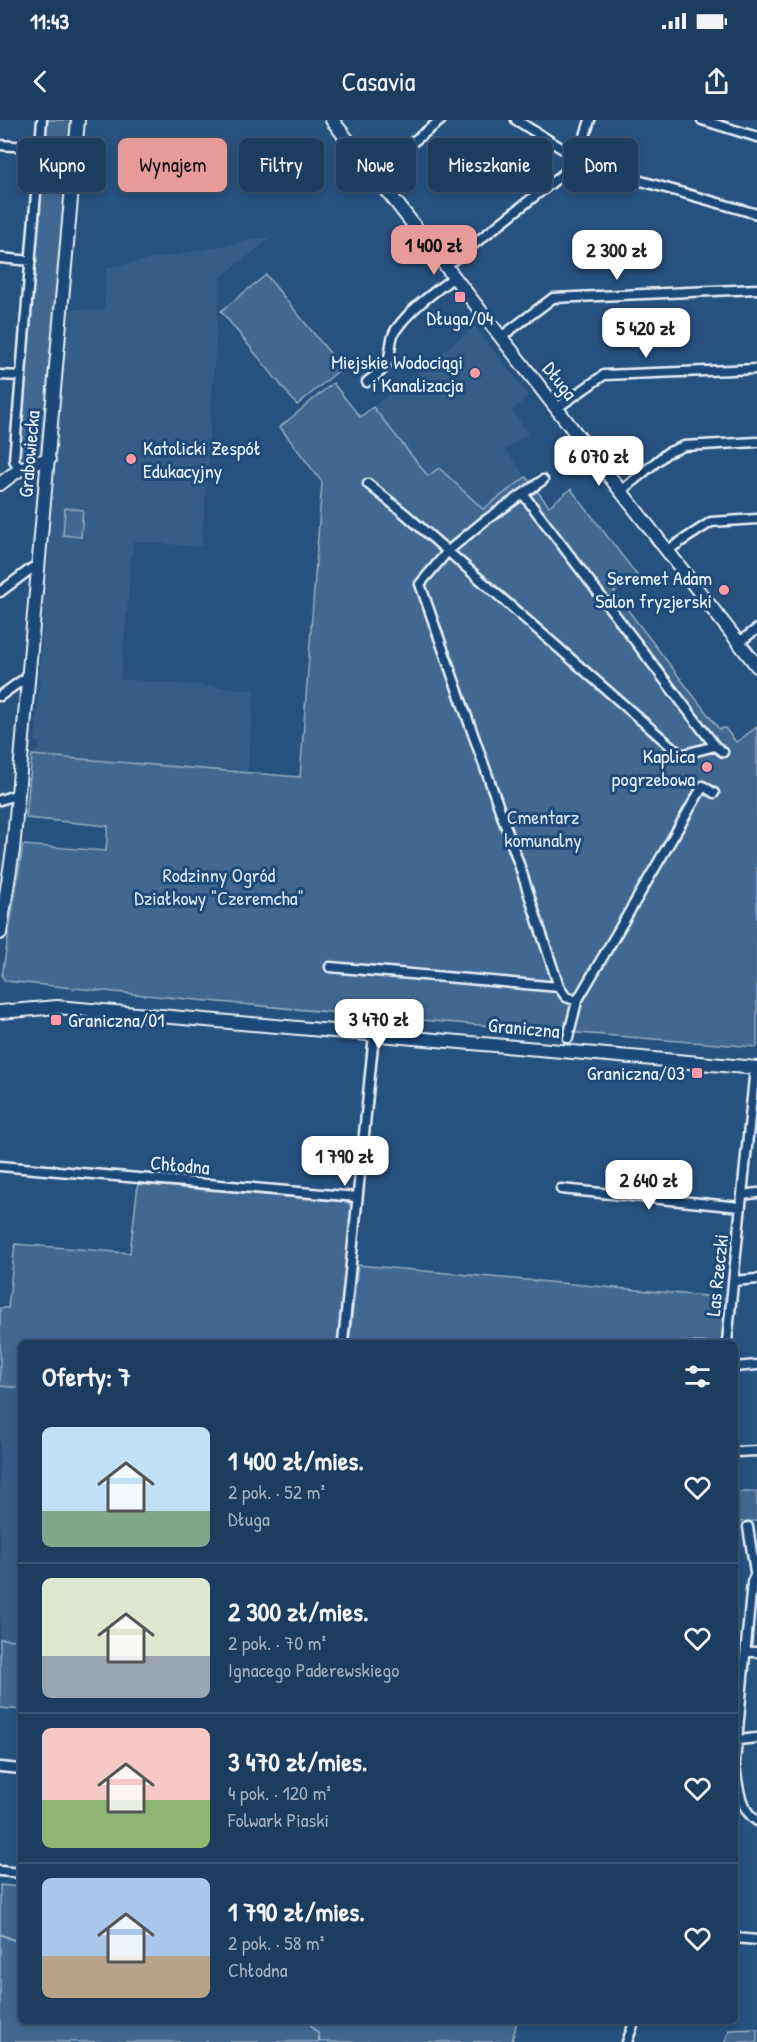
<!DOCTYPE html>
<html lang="pl">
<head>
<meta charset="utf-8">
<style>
	:root { --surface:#1d3d5f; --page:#254465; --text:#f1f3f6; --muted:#a0aebd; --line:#3b5674; --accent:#e69b98 }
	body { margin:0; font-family:"Patrick Hand",sans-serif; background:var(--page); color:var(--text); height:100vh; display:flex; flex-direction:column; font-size:22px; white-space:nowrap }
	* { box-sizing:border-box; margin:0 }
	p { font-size:20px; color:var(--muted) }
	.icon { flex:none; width:33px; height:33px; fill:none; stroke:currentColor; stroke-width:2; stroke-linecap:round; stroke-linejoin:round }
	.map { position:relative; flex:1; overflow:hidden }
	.details { position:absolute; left:18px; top:1220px; width:720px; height:684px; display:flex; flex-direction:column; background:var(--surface); border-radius:9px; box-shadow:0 3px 9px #0003,0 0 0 2px var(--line) }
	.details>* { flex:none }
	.top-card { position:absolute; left:18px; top:18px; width:722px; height:54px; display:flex; gap:12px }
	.price { position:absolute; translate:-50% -51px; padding:0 14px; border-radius:12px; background:#fff; color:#222; font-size:20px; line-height:39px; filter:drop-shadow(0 2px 3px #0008) }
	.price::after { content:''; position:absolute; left:50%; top:36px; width:18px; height:14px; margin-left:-9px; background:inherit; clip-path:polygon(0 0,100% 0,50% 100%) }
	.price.selected { background:var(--accent); color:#111 }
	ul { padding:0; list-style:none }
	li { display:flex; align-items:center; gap:18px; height:150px; padding:0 24px }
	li+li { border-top:2px solid var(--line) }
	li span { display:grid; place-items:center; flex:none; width:168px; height:120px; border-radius:9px; color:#555 }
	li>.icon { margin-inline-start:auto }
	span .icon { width:72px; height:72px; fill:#fffc; stroke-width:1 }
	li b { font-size:26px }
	h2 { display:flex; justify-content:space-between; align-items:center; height:72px; padding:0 24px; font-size:26px }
	.tag { padding:0 21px; border-radius:9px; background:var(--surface); box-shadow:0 3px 9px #0003,0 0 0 2px var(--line); font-size:21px; line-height:54px }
	.tag.selected { background:var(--accent); color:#111 }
	.status { display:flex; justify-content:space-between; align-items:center; height:42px; padding:0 30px; background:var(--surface); direction:ltr }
	.status svg { height:16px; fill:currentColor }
	header { display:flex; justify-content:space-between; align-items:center; height:78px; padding:0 24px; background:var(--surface); font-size:27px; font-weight:600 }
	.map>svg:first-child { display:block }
</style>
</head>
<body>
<div class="status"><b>11:43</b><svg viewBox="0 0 49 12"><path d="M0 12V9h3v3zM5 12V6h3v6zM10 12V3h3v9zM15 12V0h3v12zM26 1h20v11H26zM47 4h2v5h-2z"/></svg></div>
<header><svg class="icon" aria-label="back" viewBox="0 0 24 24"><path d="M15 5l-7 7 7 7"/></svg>Casavia<svg class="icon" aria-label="share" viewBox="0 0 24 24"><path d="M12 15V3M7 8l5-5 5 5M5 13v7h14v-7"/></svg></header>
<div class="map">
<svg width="757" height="1922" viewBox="0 0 757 1922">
	<rect width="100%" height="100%" fill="#27517f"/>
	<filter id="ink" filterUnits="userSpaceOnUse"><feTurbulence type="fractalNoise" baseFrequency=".0167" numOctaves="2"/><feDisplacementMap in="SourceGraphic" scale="12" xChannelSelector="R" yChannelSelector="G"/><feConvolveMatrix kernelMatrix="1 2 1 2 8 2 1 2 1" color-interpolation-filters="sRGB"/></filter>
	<g filter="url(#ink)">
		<!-- built -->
		<path fill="#355d88" d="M273,116L220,158L202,427L133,421L121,559L255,570L247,653L34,635V631H39V623L35,620L40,554L39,553L68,189L104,190L106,148Z
			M475,206L529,276L512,291L528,313L506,330L526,357L483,390L440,349L428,357L373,287Z
			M0,1266L21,1268V1520L0,1519Z"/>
		<!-- green -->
		<path fill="#436891" stroke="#96acc4" stroke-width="1.5" d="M42,0H78L49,340L20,349L14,340Z
			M266,155L342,248L297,285L221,191Z
			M333,263L360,297L373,287L428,356L439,348L483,389L526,357L549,386L571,369L637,455L614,472L719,609L725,608L736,622L757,607V927C506,908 255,887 5,861L2,856L23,725L106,731L108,706L26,698L32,635L300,657L322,362L280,307Z
			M65,388L83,390L81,417L63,415Z
			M138,1064L347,1082L354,1088L339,1222H21V1268L0,1266V1188H8L15,1124L130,1133Z
			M358,1145L727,1178L721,1222H349Z
			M735,1372H757V1401L735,1402Z
			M0,1519L21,1520V1590L0,1588Z
			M0,1765L21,1767V1900L517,1901L512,1922H0Z
			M757,1909V1922H725L729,1910Z"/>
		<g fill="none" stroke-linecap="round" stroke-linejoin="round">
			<!-- stream -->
			<path stroke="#9db3c9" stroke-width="2" d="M0,1814L21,1823
				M307,1900L319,1915V1922"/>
			<!-- street casing -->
			<g stroke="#e8f1f8" stroke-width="13">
				<path id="street" d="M516,0L592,47L757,94
					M702,0L757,17
					M0,25L40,28
					M373,53L441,0
					M0,138L31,141
					M446,146L568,50L578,38L590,0
					M501,217L553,178L757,169
					M0,255L21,256
					M367,262C374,256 384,251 387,243C392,233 389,221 395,211C410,189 433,173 454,157
					M557,288L604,255L757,249
					M20,349L14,340L42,0
					M543,360L483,402L448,431L420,464L519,744L559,867L566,877L577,881L568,918
					M368,364L404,393L681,635L715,626
					M621,371L667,333L684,326L757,322
					M523,374L715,626L723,632
					M668,430L711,402L757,399
					M0,472L32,448H39
					M739,522L757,509
					M0,576L21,561L28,560
					M0,680L18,674
					M330,847L559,867
					M577,881L703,666L714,673
					M0,1046L357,1077
					M561,1069L740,1087
					M742,1075L757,1073
					M733,1161L757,1159
					M343,1222L374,915
					M727,1222L755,948
					M735,1247L757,1245
					M735,1332L757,1331
					M748,1407L755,1452
					M746,1532H757
					M738,1620L757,1618
					M735,1642L752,1462L757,1451
					M735,1645C738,1665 739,1689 757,1701
					M0,1647L21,1649
					M0,1751L21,1753
					M735,1818L757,1820
					M627,1922L635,1900"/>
			</g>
			<!-- secondary casing -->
			<g stroke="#e8f1f8" stroke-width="16">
				<path id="secondary" d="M332,0L757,546
					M0,364C15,352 29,342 49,340
					M0,813L13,730L78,0
					M0,892L57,887L757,948"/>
			</g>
			<!-- street -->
			<use href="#street" stroke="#1f4a7a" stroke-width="8"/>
			<!-- secondary -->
			<use href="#secondary" stroke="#1f4a7a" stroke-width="12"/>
		</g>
	</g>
	<!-- markers -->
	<g fill="#ff9aa2" stroke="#1f4a7a" stroke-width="2">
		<rect x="454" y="171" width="12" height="12" rx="3"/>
		<circle cx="475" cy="253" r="6"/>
		<circle cx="131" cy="339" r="6"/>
		<circle cx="724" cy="470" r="6"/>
		<circle cx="707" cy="647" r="6"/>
		<rect x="50" y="894" width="12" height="12" rx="3"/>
		<rect x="691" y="947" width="12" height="12" rx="3"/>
	</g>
	<g text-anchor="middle" stroke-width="6" stroke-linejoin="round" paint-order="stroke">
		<!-- poi labels -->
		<g font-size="20" fill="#e8f1f8" stroke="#1f4a7a" text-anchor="end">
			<text x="460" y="205" text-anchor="middle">Długa/04</text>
			<text x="463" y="249">Miejskie Wodociągi<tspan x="463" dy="23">i Kanalizacja</tspan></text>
			<text x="143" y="335" text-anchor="start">Katolicki Zespół<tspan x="143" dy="23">Edukacyjny</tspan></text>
			<text x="712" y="465">Seremet Adam<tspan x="712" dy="23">Salon fryzjerski</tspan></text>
			<text x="695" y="643">Kaplica<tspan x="695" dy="23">pogrzebowa</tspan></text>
			<text x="68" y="907" text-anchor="start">Graniczna/01</text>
			<text x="685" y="960">Graniczna/03</text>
		</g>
		<!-- street labels -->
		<g font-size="20" fill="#e8f1f8" stroke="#1f4a7a">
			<text transform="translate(560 261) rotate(52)" y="7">Długa</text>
			<text transform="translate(29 334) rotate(-85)" y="7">Grabowiecka</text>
			<text transform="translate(524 908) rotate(5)" y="7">Graniczna</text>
			<text transform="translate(180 1045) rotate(5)" y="7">Chłodna</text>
			<text transform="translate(717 1155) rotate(-84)" y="7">Las Rzeczki</text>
		</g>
		<!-- park labels -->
		<g font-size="20" fill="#d8e3ee" stroke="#1f4a7a">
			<text x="543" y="704">Cmentarz<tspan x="543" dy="23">komunalny</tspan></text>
			<text x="219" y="762">Rodzinny Ogród<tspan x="219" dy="23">Działkowy "Czeremcha"</tspan></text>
		</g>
	</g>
</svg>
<b class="price selected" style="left:434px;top:156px">1 400 zł</b>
<b class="price" style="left:617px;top:161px">2 300 zł</b>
<b class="price" style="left:646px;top:239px">5 420 zł</b>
<b class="price" style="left:599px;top:367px">6 070 zł</b>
<b class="price" style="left:379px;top:930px">3 470 zł</b>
<b class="price" style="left:345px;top:1067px">1 790 zł</b>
<b class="price" style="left:649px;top:1091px">2 640 zł</b>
<div class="top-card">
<a class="tag">Kupno</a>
<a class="tag selected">Wynajem</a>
<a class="tag">Filtry</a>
<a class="tag">Nowe</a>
<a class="tag">Mieszkanie</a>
<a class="tag">Dom</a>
</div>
<section class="details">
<h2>Oferty: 7<svg class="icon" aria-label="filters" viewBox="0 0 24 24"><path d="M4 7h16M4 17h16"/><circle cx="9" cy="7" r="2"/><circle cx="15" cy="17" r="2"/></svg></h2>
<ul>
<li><span style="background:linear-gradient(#bfe0f5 70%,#7fa58c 0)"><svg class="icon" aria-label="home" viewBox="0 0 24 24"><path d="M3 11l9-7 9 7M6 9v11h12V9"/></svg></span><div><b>1 400 zł/mies.</b><p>2 pok. · 52 m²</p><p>Długa</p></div><svg class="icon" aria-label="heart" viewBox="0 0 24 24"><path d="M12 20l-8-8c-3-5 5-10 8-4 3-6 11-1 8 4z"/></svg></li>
<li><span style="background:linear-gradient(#dfe7d0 65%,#9aa5b1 0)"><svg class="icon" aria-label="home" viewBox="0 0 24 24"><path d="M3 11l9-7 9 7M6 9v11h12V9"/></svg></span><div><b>2 300 zł/mies.</b><p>2 pok. · 70 m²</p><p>Ignacego Paderewskiego</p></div><svg class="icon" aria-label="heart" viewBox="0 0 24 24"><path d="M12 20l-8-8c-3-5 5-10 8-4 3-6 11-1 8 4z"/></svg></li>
<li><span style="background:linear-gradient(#f6c9c9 60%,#8fb573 0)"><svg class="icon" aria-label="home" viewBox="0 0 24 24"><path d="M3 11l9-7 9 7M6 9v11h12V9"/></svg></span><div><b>3 470 zł/mies.</b><p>4 pok. · 120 m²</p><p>Folwark Piaski</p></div><svg class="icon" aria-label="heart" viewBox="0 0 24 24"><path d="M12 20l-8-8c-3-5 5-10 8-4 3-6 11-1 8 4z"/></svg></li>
<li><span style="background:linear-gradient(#a9c7e8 65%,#b9a48a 0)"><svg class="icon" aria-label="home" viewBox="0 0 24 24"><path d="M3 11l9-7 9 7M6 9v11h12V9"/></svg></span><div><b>1 790 zł/mies.</b><p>2 pok. · 58 m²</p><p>Chłodna</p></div><svg class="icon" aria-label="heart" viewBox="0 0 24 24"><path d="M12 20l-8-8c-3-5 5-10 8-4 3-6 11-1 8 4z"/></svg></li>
</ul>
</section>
</div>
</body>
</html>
